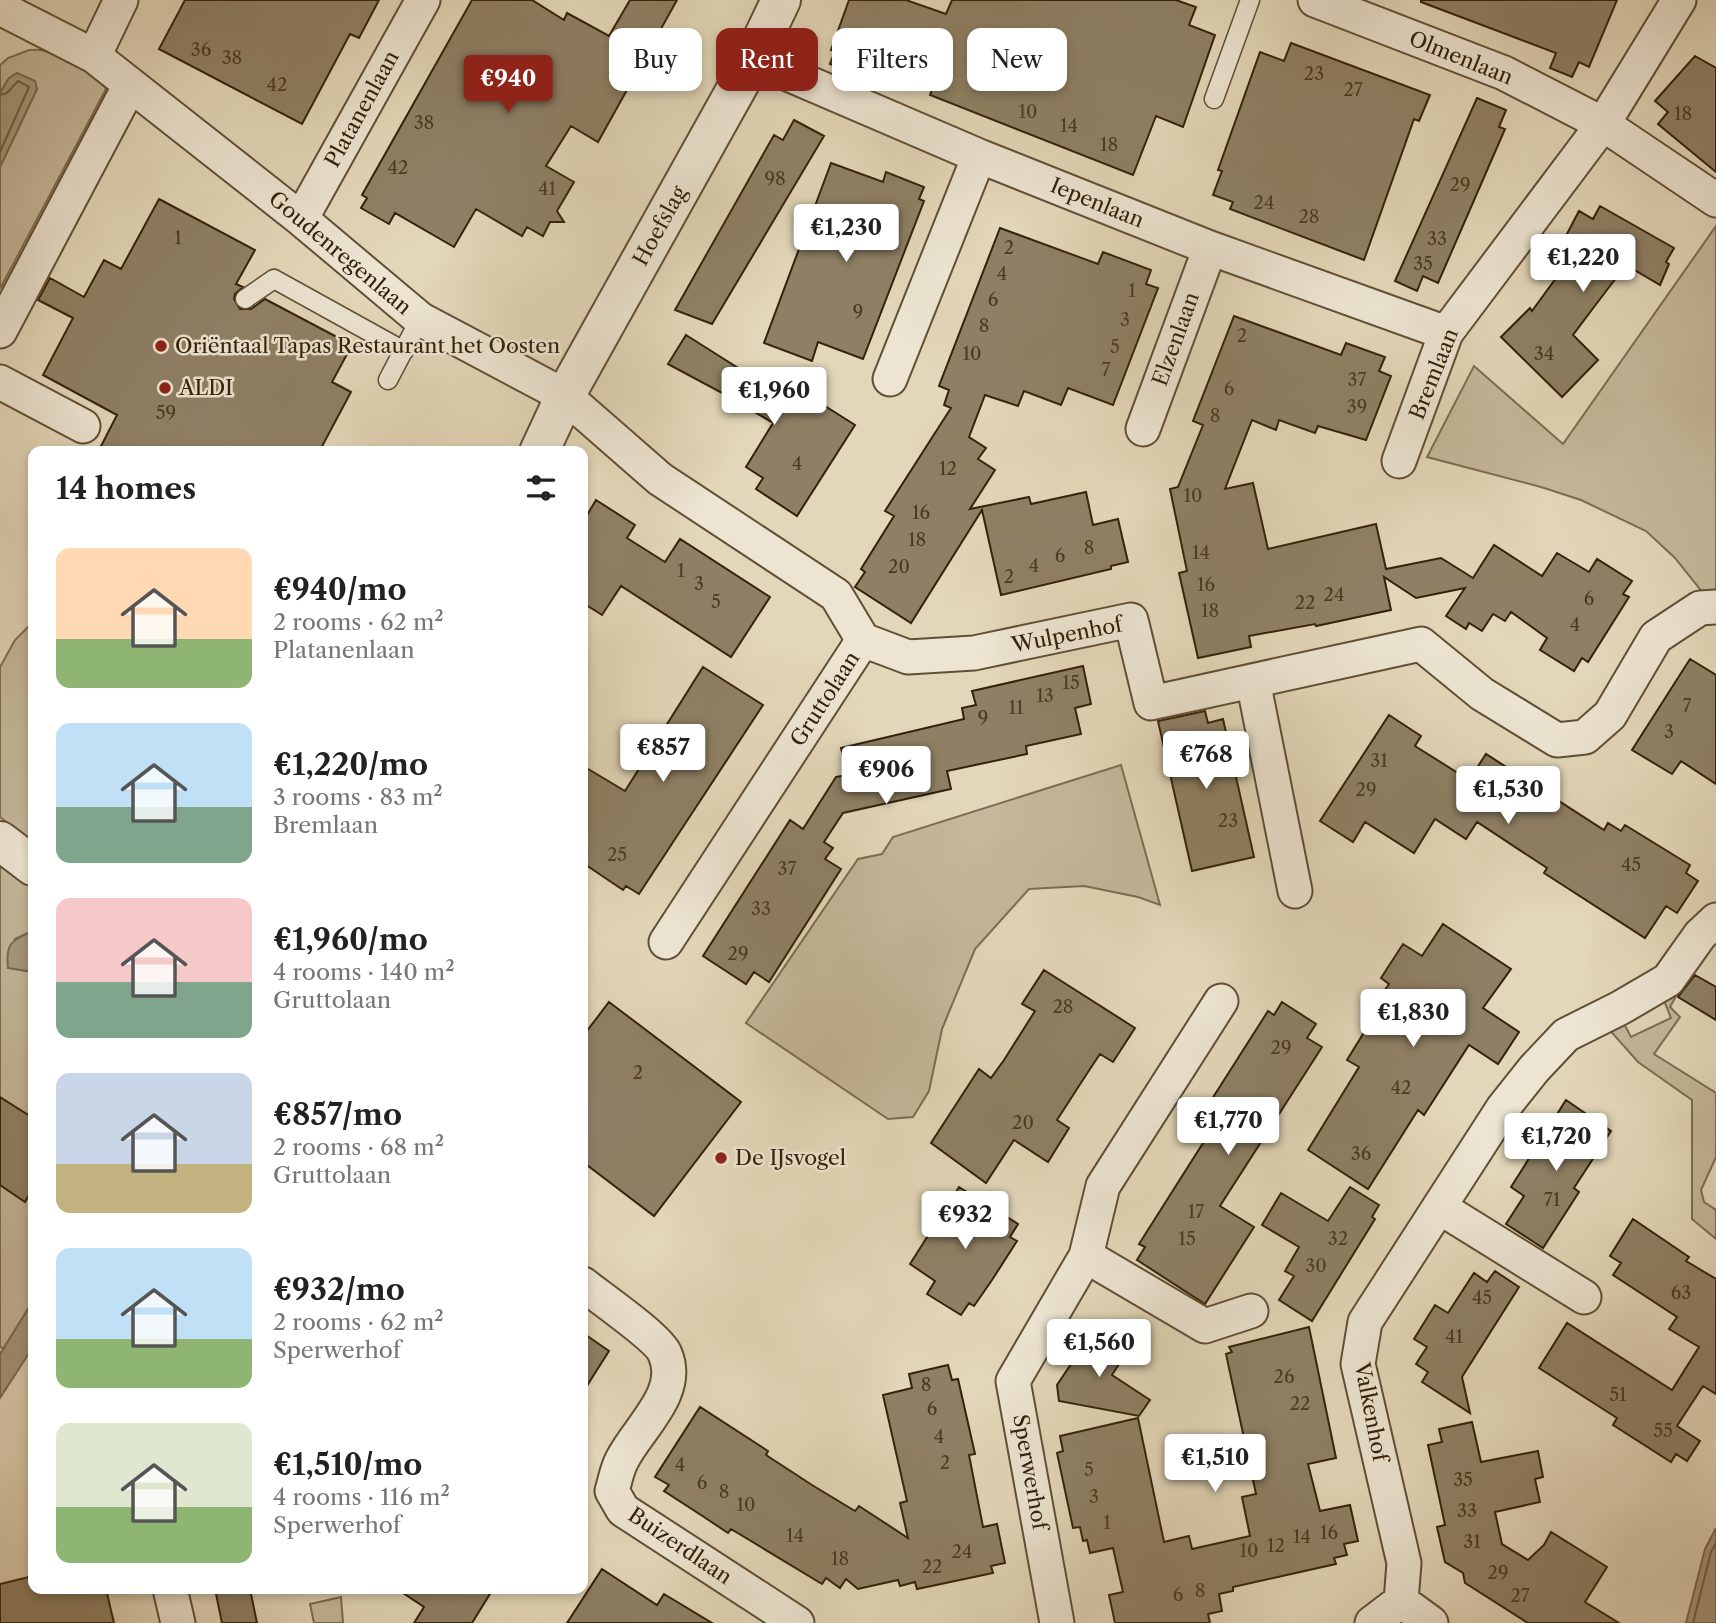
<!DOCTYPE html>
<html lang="en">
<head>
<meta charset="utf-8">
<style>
	:root { --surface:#fff; --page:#f2f2f2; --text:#222; --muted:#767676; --accent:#8f2418 }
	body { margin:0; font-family:"Libre Caslon Text",serif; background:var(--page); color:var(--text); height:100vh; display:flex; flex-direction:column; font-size:26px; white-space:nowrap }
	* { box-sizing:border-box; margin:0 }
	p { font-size:23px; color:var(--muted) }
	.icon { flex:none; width:38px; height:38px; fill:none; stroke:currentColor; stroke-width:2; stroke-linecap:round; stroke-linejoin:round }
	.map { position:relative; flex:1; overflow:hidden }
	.panel { position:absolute; left:28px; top:446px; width:560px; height:1148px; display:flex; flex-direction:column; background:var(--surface); border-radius:14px; box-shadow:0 4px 10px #0003 }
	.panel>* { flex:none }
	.hud { position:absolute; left:609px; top:28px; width:665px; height:63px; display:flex; gap:14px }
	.price { position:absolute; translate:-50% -60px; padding:0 16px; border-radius:7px; background:#fff; color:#222; font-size:23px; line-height:46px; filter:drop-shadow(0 2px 4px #0008) }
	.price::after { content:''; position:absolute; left:50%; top:42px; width:21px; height:16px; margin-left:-10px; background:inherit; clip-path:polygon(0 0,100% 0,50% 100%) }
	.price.current { background:var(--accent); color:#fff }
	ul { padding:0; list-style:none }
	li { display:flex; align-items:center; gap:21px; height:175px; padding:0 28px }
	li span { display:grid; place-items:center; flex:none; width:196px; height:140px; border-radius:14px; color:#555 }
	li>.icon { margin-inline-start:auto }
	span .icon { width:84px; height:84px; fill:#fffc; stroke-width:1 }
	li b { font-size:30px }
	h2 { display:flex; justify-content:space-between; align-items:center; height:84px; padding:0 28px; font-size:30px }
	.chip { padding:0 24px; border-radius:14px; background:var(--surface); box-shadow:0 4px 10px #0003; font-size:24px; line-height:63px }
	.chip.current { background:var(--accent); color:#fff }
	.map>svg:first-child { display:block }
</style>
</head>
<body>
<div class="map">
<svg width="1716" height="1623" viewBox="0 0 1716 1623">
	<rect width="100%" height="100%" fill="#e3d7b9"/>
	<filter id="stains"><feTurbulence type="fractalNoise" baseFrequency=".00286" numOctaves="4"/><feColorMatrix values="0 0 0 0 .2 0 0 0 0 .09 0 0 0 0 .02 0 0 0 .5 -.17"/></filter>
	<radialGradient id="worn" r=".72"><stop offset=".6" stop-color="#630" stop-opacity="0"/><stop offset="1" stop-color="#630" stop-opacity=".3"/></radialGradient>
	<!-- green -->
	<path fill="#c5b89b" stroke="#7c6d52" stroke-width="2" d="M29,50C34,50 40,49 45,51C62,55 98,75 106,89L0,289V167L37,89L9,78L0,93V65L8,58Z
		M1716,226V601L1711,603L1675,558L1646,531L1581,500L1541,487L1427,457L1474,366L1563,444Z
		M33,622V842L0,817V667L15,640Z
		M1121,765L1160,905L1138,897L1084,886L1029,889L975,949L942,1029L929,1091L913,1117L888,1119L746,1023L858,859L882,854L893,837Z
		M0,857L33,882V931L15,939L8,968L33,972V1301L4,1349L0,1347Z
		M1673,987L1675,998L1670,1007L1680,1017L1654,1054L1716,1093V1157L1701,1190L1704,1202L1716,1210V1239L1692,1219V1100L1638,1062L1606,1026L1620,1016L1631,1037L1671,1018L1661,993Z
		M341,1597L343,1623H314L310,1604Z"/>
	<!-- water -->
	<path fill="#a8997d" stroke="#7a694f" stroke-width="2" d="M17,73L35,81L37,89L0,167V93L9,78Z
		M33,931V972L8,968C5,943 12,940 33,931Z
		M33,1301V1347L0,1398V1354Z
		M1716,1528V1623H1686L1705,1549Z"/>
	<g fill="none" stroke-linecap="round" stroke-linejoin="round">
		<!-- shore -->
		<path stroke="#6e5e43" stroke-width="2" d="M0,95L7,93L18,81L29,87L0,152
			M1693,1623L1711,1552L1716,1543"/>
	</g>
	<!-- building -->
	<path fill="#8f8065" stroke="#342209" stroke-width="2" d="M185,0H379L359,38L350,34L302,124L159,49Z
		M472,0H532L564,20L567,13L609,36L630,0H677L598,142L571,126L546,166L574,182L557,211L564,222H550L543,236L527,227L522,236L476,209L454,247L395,213L389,224L361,208L367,198L362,195Z
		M849,0H906L946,14L952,0H1176L1196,7L1189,25L1215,35L1183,127L1156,116L1133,175L930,95L933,87L869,63L864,77L830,64L835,51L831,50Z
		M1421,0H1617L1589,67L1579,62L1572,77L1550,68L1556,53L1421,2Z
		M1291,43L1430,95L1419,121L1414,119L1364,260L1230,209L1233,202L1213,195L1222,171L1218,170L1260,52L1284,61Z
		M1695,56L1716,68V172L1658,124L1668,112L1655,101Z
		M1477,98L1506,110L1499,127L1505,129L1438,283L1423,276L1417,291L1395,281Z
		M794,120L824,136L712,324L675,310L774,135L783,140Z
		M831,163L883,182L886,172L924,187L919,199L924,201L863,359L818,342L812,361L764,343Z
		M159,199L255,250L236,284L243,287L235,294L234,299L240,309H251L265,299L352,345L332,382L351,392L319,452H98L117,415L43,375L73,318L38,300L50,278L84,297L104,260L121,269Z
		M1600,206L1674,248L1666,262L1669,264L1660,285L1626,265L1594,307L1573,335L1598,360L1562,397L1501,337L1530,308L1532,311L1572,256L1559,249L1579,211L1593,219Z
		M1000,228L1098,264L1103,252L1151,270L1146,284L1158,288L1113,405L1068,388L1061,405L1024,391L1018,406L985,395L969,437L986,448L978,459L995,470L970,509L1029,497L1031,504L1086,492L1093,525L1118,519L1128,562L1111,566V569L1001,595L982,510L911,623L855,587L865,572L861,569L894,516L885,511L951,408L944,405L949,390L939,386Z
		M1234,316L1341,355L1346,343L1385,357L1379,371L1391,376L1366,440L1318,426L1315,433L1279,420L1276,430L1252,420L1225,489L1253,483L1268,549L1376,524L1386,569L1441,558L1473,578L1494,545L1542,576L1557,553L1589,572L1597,559L1632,581L1623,594L1629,597L1588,662L1582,658L1574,671L1540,650L1547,638L1511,612L1505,621L1493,614L1482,631L1469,623L1466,629L1446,616L1465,588L1416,598L1384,577L1391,610L1316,626L1315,624L1249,636L1251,647L1198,658L1179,573L1187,571L1170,489L1178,487L1203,425L1193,421Z
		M686,335L806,411L814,399L855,425L797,516L756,489L763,478L746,467L773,423L726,395L668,364Z
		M596,500L635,525L627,538L665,562L680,539L770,597L731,657L621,586L602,615L583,603V522Z
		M1690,659L1716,675V784L1681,761L1672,774L1632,750Z
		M1083,666L1091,704L1075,708L1081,734L1026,746L1027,754L947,771L951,789L843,813L824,842L833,848L825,859L841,869L769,982L754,972L746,984L703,956L790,820L803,829L836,777L848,775L841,748L964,719L962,708L976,705L972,691Z
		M703,667L763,705L639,894L626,886L623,890L583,863V766L625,791Z
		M1205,711L1208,723L1223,719L1254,857L1192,871L1158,721Z
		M1389,715L1421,736L1415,746L1469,780L1486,754L1604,830L1608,823L1621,831L1625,825L1690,865L1686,873L1698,881L1677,913L1666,906L1645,938L1544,873L1547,868L1477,822L1466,839L1435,819L1414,853L1365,822L1353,842L1320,821Z
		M1443,924L1511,969L1483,1008L1519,1032L1498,1064L1469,1045L1424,1115L1418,1110L1368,1189L1308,1150L1359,1067L1347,1060L1384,1000L1380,997L1389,984L1381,978L1403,944L1422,956Z
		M1044,970L1135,1028L1113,1062L1100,1054L1088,1072L1057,1120L1069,1128L1048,1162L1014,1140L986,1183L931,1143L979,1069L991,1078L1004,1060L1035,1011L1022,1004Z
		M1695,975L1716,987V1020L1678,997Z
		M609,1002L741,1102L654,1216L583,1162V1036Z
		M1282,1002L1316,1024L1307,1038L1322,1047L1220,1206L1254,1227L1205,1304L1137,1260L1145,1247L1139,1244L1203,1143L1195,1138L1204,1125L1198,1121L1268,1011L1274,1015Z
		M0,1097L33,1118V1188L25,1202L0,1185Z
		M1566,1100L1611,1131L1574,1188L1579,1192L1543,1248L1506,1224L1524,1196L1511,1187Z
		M959,1187L1018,1224L1010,1237L1017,1241L992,1280L974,1306L969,1303L961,1315L927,1294L935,1281L910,1264Z
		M1350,1187L1379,1205L1372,1217L1375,1219L1312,1321L1279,1300L1294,1276L1285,1271L1299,1247L1262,1225L1281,1193L1328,1221Z
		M1633,1219L1689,1257L1686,1261L1716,1279V1394L1703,1386L1677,1426L1700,1441L1687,1461L1676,1454L1671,1462L1613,1425L1617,1418L1539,1368L1567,1323L1672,1390L1699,1347L1669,1329L1677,1317L1613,1275L1621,1263L1610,1256Z
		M1495,1271L1519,1287L1462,1377L1470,1413L1422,1382L1428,1372L1416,1364L1427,1347L1414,1339L1435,1305L1448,1313L1474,1273L1487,1282Z
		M1309,1327L1336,1458L1308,1464L1320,1511L1350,1505L1358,1541L1344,1544L1347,1555L1334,1558L1336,1564L1233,1587V1591L1219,1594L1222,1611L1208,1614L1210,1623H1115L1109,1595L1123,1592L1113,1548L1090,1553L1087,1540L1083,1541L1080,1527L1073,1528L1057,1453L1063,1451L1060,1436L1138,1418L1164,1542L1189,1536L1192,1549L1250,1536L1242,1497L1256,1494L1226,1354L1232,1352L1229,1347Z
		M1093,1331L1126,1353L1112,1375L1150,1400L1139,1416L1059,1401L1057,1385L1071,1364L1066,1361L1079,1341L1084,1345Z
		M583,1333L609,1351L583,1392Z
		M948,1365L952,1380L958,1379L975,1454L969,1455L983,1527L997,1524L1005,1563L991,1566L993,1573L917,1589L915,1582L900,1586L898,1580L858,1589L846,1579L840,1588L826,1578L822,1584L731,1529L728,1533L704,1517L664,1491L669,1485L655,1477L700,1407L768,1451L766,1455L812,1485L855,1511L859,1506L908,1538L900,1503L907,1501L883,1395L912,1388L909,1374Z
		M1472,1422L1481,1462L1538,1451L1543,1477L1535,1479L1540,1502L1495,1512L1502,1544L1528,1560L1544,1545L1551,1532L1596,1560L1607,1567L1585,1602L1619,1623H1528L1465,1583L1463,1573L1445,1562L1437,1527L1445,1525L1428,1445L1442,1442L1439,1429Z
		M602,1569L657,1605L664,1594L712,1623H567Z
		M33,1576V1589H106L114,1623H0V1584Z
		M215,1589H250L257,1623H222Z
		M397,1589H493L472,1623H414L424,1607Z"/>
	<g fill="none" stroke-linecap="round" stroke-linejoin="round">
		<!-- service casing -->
		<g stroke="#604f35" stroke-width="21">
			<path id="service" d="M1214,99L1250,0
				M245,299L274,279L404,351
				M388,380L420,319"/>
		</g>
		<!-- minor casing -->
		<g stroke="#604f35" stroke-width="37">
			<path id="minor" d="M1315,0L1504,73L1603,124L1716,200
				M0,8L94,56L301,219L420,319L565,396L660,479L836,595L863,640L666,942
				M94,56L121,0
				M753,59L979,156L1210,248L1446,333
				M301,219L423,0
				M0,331L130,85
				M890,379L979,156
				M0,382L83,426
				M1143,429L1210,248
				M1399,461L1446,333L1603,124L1679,0
				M863,640L908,657L974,653L1131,620L1151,703L1421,644L1482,694L1557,740L1585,737L1610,715L1656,637L1700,608L1716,607
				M1253,681L1295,891
				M1439,1207L1584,1297
				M1086,1256L1205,1326L1251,1311
				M583,1284C599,1297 659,1338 665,1354C682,1393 638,1428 622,1460C617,1469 615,1481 612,1491L623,1510L797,1623
				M170,1589L178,1623
				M1401,1601L1431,1623
				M1057,1623L1013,1381L1086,1256L1103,1186L1221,1001
				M1372,1623L1401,1601L1404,1563L1358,1364L1365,1322L1503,1108L1534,1069L1566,1035L1620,1008L1668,980L1700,935L1716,920"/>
		</g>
		<!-- tertiary casing -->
		<g stroke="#604f35" stroke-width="42">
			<path id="tertiary" d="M539,452L565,396L753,59L781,0
				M0,841L33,866"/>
		</g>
		<!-- service -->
		<use href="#service" stroke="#ede5d2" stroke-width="18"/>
		<!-- minor -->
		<use href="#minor" stroke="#ede5d2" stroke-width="33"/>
		<!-- tertiary -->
		<use href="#tertiary" stroke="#ede5d2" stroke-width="38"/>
	</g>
	<!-- markers -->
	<g fill="#8f2418" stroke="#ede5d2" stroke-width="2.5">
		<circle cx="161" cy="346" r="7"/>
		<circle cx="165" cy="388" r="7"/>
		<circle cx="721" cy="1158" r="7"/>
	</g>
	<g text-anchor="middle" stroke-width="5" stroke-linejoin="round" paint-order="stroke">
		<!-- number labels -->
		<g font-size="18" fill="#4b3a20">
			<text x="201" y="56">36</text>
			<text x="232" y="64">38</text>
			<text x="1314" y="80">23</text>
			<text x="277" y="91">42</text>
			<text x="1353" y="96">27</text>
			<text x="1028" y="118">10</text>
			<text x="1683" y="120">18</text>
			<text x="424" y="129">38</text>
			<text x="1069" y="132">14</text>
			<text x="1109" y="151">18</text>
			<text x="398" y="174">42</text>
			<text x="775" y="185">98</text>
			<text x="1460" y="191">29</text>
			<text x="547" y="195">41</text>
			<text x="1264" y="209">24</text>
			<text x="1309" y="223">28</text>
			<text x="178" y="244">1</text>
			<text x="1437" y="245">33</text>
			<text x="1009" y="254">2</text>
			<text x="1423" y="270">35</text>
			<text x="1002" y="280">4</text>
			<text x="1132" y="297">1</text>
			<text x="993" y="306">6</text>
			<text x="858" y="318">9</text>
			<text x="1125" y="326">3</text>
			<text x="984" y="332">8</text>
			<text x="1242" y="342">2</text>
			<text x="1115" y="353">5</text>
			<text x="972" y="360">10</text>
			<text x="1544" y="360">34</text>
			<text x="1106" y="376">7</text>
			<text x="1357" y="386">37</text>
			<text x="1229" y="395">6</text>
			<text x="1357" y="413">39</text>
			<text x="166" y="419">59</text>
			<text x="1215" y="422">8</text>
			<text x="797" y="470">4</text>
			<text x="948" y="475">12</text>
			<text x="1193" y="502">10</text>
			<text x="921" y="519">16</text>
			<text x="917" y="546">18</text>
			<text x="1089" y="554">8</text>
			<text x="1201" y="559">14</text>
			<text x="1060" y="562">6</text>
			<text x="1034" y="572">4</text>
			<text x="899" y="573">20</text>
			<text x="681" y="577">1</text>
			<text x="1009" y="583">2</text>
			<text x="699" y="590">3</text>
			<text x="1206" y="591">16</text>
			<text x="1334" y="601">24</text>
			<text x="1589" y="605">6</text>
			<text x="716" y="608">5</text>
			<text x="1305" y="609">22</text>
			<text x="1210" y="617">18</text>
			<text x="1575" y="631">4</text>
			<text x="1071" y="689">15</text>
			<text x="1045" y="702">13</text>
			<text x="1687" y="712">7</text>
			<text x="1016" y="714">11</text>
			<text x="983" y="724">9</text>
			<text x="1669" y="738">3</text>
			<text x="1379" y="767">31</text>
			<text x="1366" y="796">29</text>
			<text x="1228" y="827">23</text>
			<text x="617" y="861">25</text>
			<text x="1631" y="871">45</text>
			<text x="787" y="875">37</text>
			<text x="761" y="915">33</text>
			<text x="738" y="960">29</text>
			<text x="1063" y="1013">28</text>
			<text x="1281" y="1054">29</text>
			<text x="638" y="1079">2</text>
			<text x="1401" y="1094">42</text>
			<text x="1023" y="1129">20</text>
			<text x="1361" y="1160">36</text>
			<text x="1552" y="1206">71</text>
			<text x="1196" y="1218">17</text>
			<text x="1187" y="1245">15</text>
			<text x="1338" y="1245">32</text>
			<text x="1316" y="1272">30</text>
			<text x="1681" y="1299">63</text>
			<text x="1482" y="1304">45</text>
			<text x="1454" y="1343">41</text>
			<text x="1284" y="1383">26</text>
			<text x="926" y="1391">8</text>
			<text x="1618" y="1401">51</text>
			<text x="1300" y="1410">22</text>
			<text x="932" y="1415">6</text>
			<text x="1663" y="1437">55</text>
			<text x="939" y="1443">4</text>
			<text x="945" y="1469">2</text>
			<text x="680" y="1471">4</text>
			<text x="1089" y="1476">5</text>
			<text x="1463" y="1486">35</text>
			<text x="702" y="1489">6</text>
			<text x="724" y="1498">8</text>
			<text x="1094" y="1503">3</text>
			<text x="746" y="1511">10</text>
			<text x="1467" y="1517">33</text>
			<text x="1107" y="1529">1</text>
			<text x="1329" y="1539">16</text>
			<text x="795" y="1542">14</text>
			<text x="1302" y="1543">14</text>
			<text x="1472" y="1548">31</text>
			<text x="1276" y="1552">12</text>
			<text x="1249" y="1557">10</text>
			<text x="962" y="1558">24</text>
			<text x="840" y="1565">18</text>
			<text x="932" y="1573">22</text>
			<text x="1498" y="1579">29</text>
			<text x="1200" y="1597">8</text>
			<text x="1178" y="1601">6</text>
			<text x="1520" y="1602">27</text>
		</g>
		<!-- street labels -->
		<g font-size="21" fill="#342209" stroke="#ede5d2">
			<text transform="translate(1461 58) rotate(22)" y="7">Olmenlaan</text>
			<text transform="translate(362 109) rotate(-61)" y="7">Platanenlaan</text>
			<text transform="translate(1097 203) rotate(22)" y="7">Iepenlaan</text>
			<text transform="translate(660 226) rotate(-61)" y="7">Hoefslag</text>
			<text transform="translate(340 253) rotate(40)" y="7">Goudenregenlaan</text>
			<text transform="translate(1176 339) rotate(-70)" y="7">Elzenlaan</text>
			<text transform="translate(1434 374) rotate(-68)" y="7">Bremlaan</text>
			<text transform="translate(1067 635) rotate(-11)" y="7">Wulpenhof</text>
			<text transform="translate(825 699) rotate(-57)" y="7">Gruttolaan</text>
			<text transform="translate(1371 1412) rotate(79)" y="7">Valkenhof</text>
			<text transform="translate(1030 1472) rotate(80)" y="7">Sperwerhof</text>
			<text transform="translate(680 1546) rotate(34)" y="7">Buizerdlaan</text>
		</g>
		<!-- poi labels -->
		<g font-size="21" fill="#342209" stroke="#ede5d2" text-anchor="start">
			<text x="175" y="353">Oriëntaal Tapas Restaurant het Oosten</text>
			<text x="179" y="395">ALDI</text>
			<text x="735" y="1165">De IJsvogel</text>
		</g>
	</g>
	<rect width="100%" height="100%" filter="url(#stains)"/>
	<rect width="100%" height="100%" fill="url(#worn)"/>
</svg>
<b class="price current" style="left:508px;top:115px">€940</b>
<b class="price" style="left:846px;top:264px">€1,230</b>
<b class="price" style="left:1583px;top:294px">€1,220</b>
<b class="price" style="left:774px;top:427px">€1,960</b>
<b class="price" style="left:663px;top:784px">€857</b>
<b class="price" style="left:1206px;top:791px">€768</b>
<b class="price" style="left:886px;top:806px">€906</b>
<b class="price" style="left:1508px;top:826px">€1,530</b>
<b class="price" style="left:1413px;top:1049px">€1,830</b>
<b class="price" style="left:1228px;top:1157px">€1,770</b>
<b class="price" style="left:1556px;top:1173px">€1,720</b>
<b class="price" style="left:965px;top:1251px">€932</b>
<b class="price" style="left:1099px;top:1379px">€1,560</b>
<b class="price" style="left:1215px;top:1494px">€1,510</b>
<div class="hud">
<a class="chip">Buy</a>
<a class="chip current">Rent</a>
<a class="chip">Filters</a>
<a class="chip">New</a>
</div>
<section class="panel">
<h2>14 homes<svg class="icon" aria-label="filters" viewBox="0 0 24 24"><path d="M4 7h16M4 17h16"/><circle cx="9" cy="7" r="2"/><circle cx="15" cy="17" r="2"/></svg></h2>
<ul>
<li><span style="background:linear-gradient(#ffd9b3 65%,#8fb573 0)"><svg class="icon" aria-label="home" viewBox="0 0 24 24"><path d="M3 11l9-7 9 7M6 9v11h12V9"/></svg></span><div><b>€940/mo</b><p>2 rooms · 62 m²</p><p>Platanenlaan</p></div></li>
<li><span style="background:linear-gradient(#bfe0f5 60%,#7fa58c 0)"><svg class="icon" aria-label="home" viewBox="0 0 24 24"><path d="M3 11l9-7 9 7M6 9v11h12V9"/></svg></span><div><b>€1,220/mo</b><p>3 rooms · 83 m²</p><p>Bremlaan</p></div></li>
<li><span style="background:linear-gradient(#f6c9c9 60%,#7fa58c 0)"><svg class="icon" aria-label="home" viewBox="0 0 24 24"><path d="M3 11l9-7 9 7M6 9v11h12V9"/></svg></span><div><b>€1,960/mo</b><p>4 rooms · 140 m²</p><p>Gruttolaan</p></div></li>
<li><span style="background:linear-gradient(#c9d6e8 65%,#c2b280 0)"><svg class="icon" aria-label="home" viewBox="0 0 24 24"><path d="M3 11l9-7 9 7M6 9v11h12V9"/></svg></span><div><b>€857/mo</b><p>2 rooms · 68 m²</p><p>Gruttolaan</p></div></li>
<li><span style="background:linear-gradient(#bfe0f5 65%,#8fb573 0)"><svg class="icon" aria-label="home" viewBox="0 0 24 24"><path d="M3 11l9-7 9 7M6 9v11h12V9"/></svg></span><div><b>€932/mo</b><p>2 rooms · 62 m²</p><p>Sperwerhof</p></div></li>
<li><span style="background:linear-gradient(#dfe7d0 60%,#8fb573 0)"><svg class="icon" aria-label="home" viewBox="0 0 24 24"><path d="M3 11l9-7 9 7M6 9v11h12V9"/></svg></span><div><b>€1,510/mo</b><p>4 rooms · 116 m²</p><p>Sperwerhof</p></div></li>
</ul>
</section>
</div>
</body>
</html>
